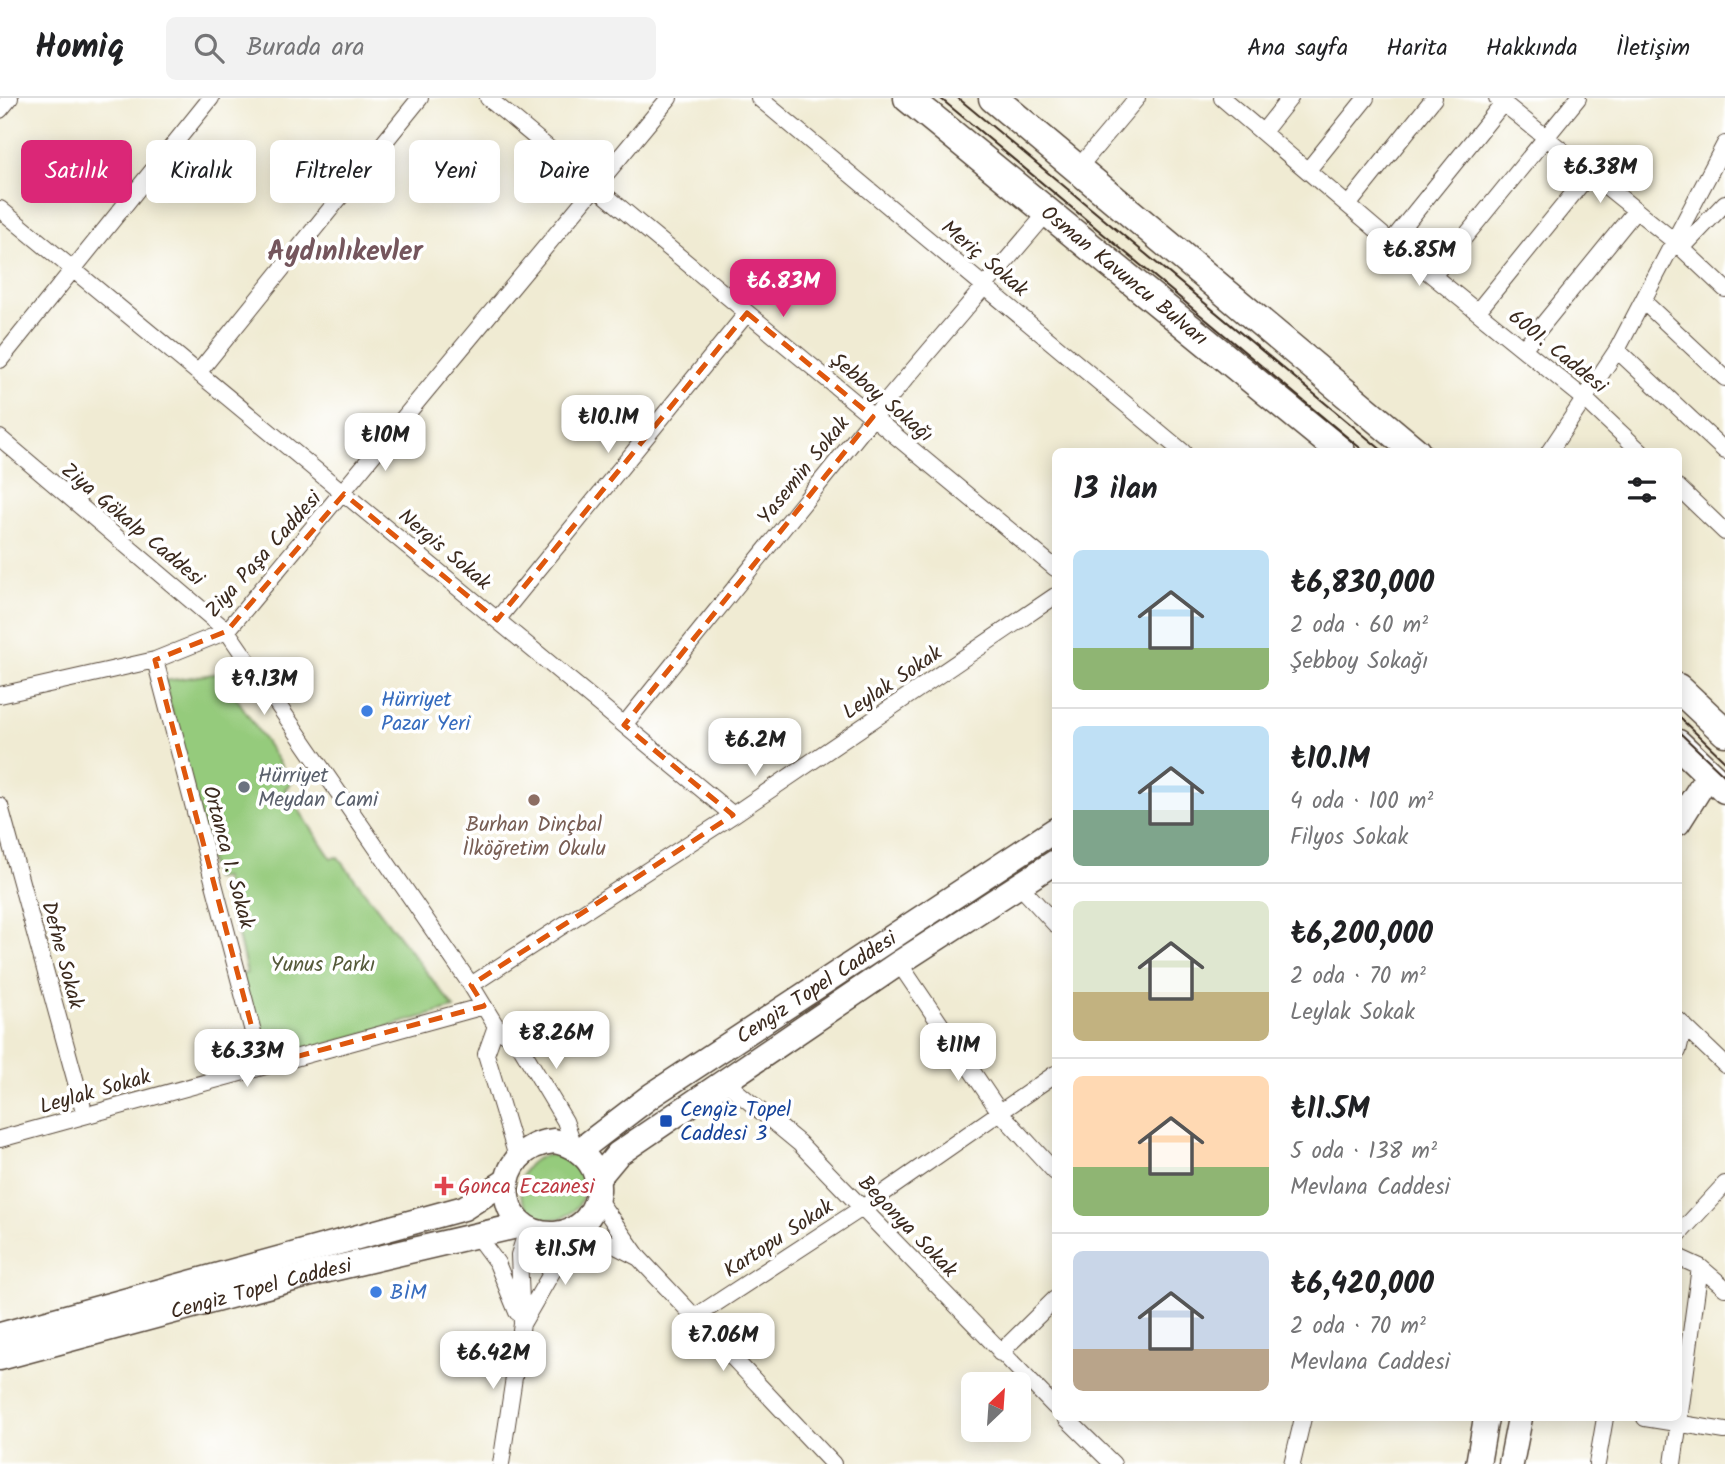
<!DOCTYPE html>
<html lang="tr">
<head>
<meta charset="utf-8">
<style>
	:root { --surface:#fff; --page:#f2f2f2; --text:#202124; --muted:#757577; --line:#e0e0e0; --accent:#db2777 }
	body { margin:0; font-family:Kalam,sans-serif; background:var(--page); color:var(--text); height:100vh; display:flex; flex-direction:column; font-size:26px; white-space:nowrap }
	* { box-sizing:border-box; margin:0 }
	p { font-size:23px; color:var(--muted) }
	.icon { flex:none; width:38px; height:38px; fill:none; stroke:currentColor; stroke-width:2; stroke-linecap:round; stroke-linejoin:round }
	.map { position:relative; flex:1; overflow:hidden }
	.details { position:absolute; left:1052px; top:350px; width:630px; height:973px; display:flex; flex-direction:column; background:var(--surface); border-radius:10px; box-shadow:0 4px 18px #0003 }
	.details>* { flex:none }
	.hud { position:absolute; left:21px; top:42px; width:665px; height:63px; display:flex; gap:14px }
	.needle { width:46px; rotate:25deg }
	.tools { position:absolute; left:961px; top:1274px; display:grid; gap:14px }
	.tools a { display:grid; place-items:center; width:70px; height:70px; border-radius:10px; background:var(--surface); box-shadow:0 4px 18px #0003; font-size:35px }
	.price { position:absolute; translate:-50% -60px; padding:0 16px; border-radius:14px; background:#fff; color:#222; font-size:23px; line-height:46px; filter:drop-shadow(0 2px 4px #0008) }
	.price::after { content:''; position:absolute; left:50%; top:42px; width:21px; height:16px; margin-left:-10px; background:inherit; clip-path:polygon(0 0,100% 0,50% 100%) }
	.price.on { background:var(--accent); color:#fff }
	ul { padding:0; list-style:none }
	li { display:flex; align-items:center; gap:21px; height:175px; padding:0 21px }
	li+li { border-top:2px solid var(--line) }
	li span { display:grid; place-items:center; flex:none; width:196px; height:140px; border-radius:10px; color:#555 }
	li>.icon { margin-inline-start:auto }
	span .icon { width:84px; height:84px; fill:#fffc; stroke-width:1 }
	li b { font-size:30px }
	h2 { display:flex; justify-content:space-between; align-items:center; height:84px; padding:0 21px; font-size:30px }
	.tag { padding:0 24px; border-radius:10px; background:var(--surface); box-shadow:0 4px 18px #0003; font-size:24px; line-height:63px }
	.tag.on { background:var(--accent); color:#fff }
	header { display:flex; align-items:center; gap:42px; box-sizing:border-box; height:98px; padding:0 35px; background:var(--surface); border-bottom:2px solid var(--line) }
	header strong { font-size:33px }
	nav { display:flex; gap:38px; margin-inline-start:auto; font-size:24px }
	.search { width:490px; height:63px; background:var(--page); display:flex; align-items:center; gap:18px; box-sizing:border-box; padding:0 24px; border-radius:10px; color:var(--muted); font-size:26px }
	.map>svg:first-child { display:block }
</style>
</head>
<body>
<header>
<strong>Homiq</strong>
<div class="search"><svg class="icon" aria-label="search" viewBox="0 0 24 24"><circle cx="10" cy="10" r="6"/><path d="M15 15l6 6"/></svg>Burada ara</div>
<nav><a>Ana sayfa</a><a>Harita</a><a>Hakkında</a><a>İletişim</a></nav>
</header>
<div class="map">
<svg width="1725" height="1366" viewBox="0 0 1725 1366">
	<rect width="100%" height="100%" fill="#fff"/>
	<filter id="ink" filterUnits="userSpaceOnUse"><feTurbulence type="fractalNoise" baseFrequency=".0143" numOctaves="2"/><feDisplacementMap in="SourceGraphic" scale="14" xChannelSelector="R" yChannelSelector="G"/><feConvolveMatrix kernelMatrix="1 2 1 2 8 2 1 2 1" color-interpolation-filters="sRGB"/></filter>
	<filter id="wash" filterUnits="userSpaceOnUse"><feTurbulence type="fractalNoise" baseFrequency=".00686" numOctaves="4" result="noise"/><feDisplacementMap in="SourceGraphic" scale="28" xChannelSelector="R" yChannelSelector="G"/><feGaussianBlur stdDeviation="1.57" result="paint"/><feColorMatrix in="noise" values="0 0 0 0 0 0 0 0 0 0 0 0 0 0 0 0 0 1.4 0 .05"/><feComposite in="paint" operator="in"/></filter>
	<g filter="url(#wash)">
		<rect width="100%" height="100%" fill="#f0ebd3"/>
		<!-- green -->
		<path fill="#95cb7c" stroke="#687a4d" stroke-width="2" d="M220,575L292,684L285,691L331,760L338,759L454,910L264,964L240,877L247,875L224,780L214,781L164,583Z
			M520 1089a32 32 0 1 1 64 0a32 32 0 1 1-64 0Z"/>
	</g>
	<g filter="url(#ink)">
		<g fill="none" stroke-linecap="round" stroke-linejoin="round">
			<!-- street casing -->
			<g stroke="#564739" stroke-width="18">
				<path id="street" d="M488,0L1055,470
					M759,0L1183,354
					M1222,0L1391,144L1586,302L1641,354
					M1497,0L1674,143L1725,191
					M0,12L10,0
					M1263,34L1290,0
					M1078,70L1137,0
					M1308,72L1366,0
					M1349,106L1434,0
					M0,111L733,717
					M1391,144L1503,5
					M1682,150L1725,105
					M1433,178L1578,0
					M1643,203L1725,280
					M1477,214L1590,75
					M1523,251L1636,112
					M1617,252L1725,353
					M0,262L211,0
					M198,275L420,0
					M0,340L227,533L471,887L496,928L519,946L565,1023L574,1048
					M1549,354L1617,252L1725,46
					M1678,389L1725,434
					M497,522L747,215
					M155,562L262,968
					M0,597L155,562L227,533L669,0
					M624,627L873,319L1046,116
					M0,708L85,1017
					M1020,788L1055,826
					M899,865L999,1013L1055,1074
					M471,887L733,717L1055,498
					M1678,922L1725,967
					M496,928L486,956L517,1059
					M1678,953L1684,927
					M724,983L799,1045L1055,1309
					M0,1041L484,908
					M596,1099L639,1160L833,1366
					M577,1128L637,1159
					M1678,1137L1725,1086
					M477,1138L497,1165L517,1214
					M1678,1159L1700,1169L1725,1190
					M695,1219L862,1110L1055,976
					M522,1226L559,1162L567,1134
					M1000,1255L1055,1201
					M1066,1320L1113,1366
					M1645,1320L1725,1333
					M501,1366L522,1226L519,1157L527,1132
					M1292,1366L1303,1320
					M1597,1366L1605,1320
					M1673,1366L1700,1169"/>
			</g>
			<!-- primary casing -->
			<g stroke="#564739" stroke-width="27">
				<g id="primary">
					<path d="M1678,725L1709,676"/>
					<path d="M554,1043C590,1049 612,1086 588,1119C581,1129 567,1135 555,1136C492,1139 489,1049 554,1043Z"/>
					<path id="s1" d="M580,1052L652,997L1055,732"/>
					<path d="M598,1080L618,1056L899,865L1055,764"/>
					<path d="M0,1237L464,1110L506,1083"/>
					<path id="s2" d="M0,1260L319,1174L521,1127"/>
					<path d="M1478,1366L1486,1320"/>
					<path d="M1511,1366L1520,1320"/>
				</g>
			</g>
			<!-- highway casing -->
			<g stroke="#564739" stroke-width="31">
				<g id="highway">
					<path id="s3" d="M908,0L1341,354"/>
					<path d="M993,0L1416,354"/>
					<path d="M1678,590L1725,634"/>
					<path d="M1678,646L1725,691"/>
				</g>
			</g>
			<!-- street -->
			<use href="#street" stroke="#fff" stroke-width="16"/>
			<!-- primary -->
			<use href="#primary" stroke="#fff" stroke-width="24"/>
			<!-- highway -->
			<use href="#highway" stroke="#fff" stroke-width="28"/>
			<!-- tram -->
			<path stroke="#3b2a1e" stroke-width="2" d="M940,0L1365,354
				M958,0L1384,354
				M1678,618L1725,663
				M1678,633L1725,678"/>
		</g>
	</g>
	<!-- marked area -->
	<path fill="none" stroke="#df570d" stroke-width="5" stroke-dasharray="14 9" stroke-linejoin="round" d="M747,215L873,319L624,627L733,717L471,887L484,908L262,968L155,562L227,533L344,396L497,522Z"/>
	<!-- markers -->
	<g fill="#3f7fe0" stroke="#fff" stroke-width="2.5">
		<circle cx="367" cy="613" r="7"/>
		<circle cx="376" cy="1194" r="7"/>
	</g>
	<circle fill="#6b7280" stroke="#fff" stroke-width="2.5" cx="244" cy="689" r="7"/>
	<circle fill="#8d6e63" stroke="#fff" stroke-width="2.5" cx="534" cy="702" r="7"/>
	<rect fill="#1a4fb4" stroke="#fff" stroke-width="2.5" x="659" y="1016" width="14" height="14" rx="3.5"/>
	<path fill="#e0444e" stroke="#fff" stroke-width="2.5" d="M440.5 1077.5h7v7h7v7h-7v7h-7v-7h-7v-7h7z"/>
	<g text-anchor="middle" stroke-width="7" stroke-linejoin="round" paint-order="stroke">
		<!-- street labels -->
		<g font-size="21" fill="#3b2a1e" stroke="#fff">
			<text transform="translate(985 160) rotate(40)" y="7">Meriç Sokak</text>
			<text dy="7" stroke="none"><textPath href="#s3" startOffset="280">Osman Kavuncu Bulvarı</textPath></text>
			<text transform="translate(1558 253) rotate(39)" y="7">6001. Caddesi</text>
			<text transform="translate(882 299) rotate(40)" y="7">Şebboy Sokağı</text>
			<text transform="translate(803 372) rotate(-51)" y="7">Yasemin Sokak</text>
			<text transform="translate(133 426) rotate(40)" y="7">Ziya Gökalp Caddesi</text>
			<text transform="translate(445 451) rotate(40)" y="7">Nergis Sokak</text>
			<text transform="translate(263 456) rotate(-48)" y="7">Ziya Paşa Caddesi</text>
			<text transform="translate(892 584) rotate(-34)" y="7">Leylak Sokak</text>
			<text transform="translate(229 759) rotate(75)" y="7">Ortanca 1. Sokak</text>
			<text transform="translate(63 857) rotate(75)" y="7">Defne Sokak</text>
			<text dy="7" stroke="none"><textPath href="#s1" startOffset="287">Cengiz Topel Caddesi</textPath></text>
			<text transform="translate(95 993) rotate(-16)" y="7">Leylak Sokak</text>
			<text transform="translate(908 1128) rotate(46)" y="7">Begonya Sokak</text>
			<text transform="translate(778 1140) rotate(-33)" y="7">Kartopu Sokak</text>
			<text dy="7" stroke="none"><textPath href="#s2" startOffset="270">Cengiz Topel Caddesi</textPath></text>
		</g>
		<!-- shop labels -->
		<g font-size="21" fill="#366cbe" stroke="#fff" text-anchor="start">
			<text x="381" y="608">Hürriyet<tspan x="381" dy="24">Pazar Yeri</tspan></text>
			<text x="390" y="1201">BİM</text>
		</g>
		<!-- worship labels -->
		<g font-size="21" fill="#5b616d" stroke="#fff" text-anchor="start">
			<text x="258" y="684">Hürriyet<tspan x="258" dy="24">Meydan Cami</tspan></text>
		</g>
		<!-- education labels -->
		<g font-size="21" fill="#785e54" stroke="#fff">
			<text x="534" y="733">Burhan Dinçbal<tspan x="534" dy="24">İlköğretim Okulu</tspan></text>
		</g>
		<!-- park labels -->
		<g font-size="21" fill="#565a3a" stroke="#fff">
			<text x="323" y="873">Yunus Parkı</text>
		</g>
		<!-- transit labels -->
		<g font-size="21" fill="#164399" stroke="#fff" text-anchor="start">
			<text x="680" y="1018">Cengiz Topel<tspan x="680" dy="24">Caddesi 3</tspan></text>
		</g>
		<!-- health labels -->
		<g font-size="21" fill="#be3a42" stroke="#fff" text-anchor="start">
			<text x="458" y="1095">Gonca Eczanesi</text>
		</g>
		<!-- district labels -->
		<g font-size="28" font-weight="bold" fill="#75565d" stroke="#fff">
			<text x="345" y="162">Aydınlıkevler</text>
		</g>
	</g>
</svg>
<div class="tools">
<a><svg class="needle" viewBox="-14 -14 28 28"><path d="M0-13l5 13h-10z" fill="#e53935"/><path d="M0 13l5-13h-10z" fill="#757577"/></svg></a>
</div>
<b class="price" style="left:1600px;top:107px">₺6.38M</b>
<b class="price" style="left:1419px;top:190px">₺6.85M</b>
<b class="price on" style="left:783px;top:221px">₺6.83M</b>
<b class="price" style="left:608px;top:357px">₺10.1M</b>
<b class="price" style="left:385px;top:375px">₺10M</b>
<b class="price" style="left:264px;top:619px">₺9.13M</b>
<b class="price" style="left:755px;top:680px">₺6.2M</b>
<b class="price" style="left:556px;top:973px">₺8.26M</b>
<b class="price" style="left:958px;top:985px">₺11M</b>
<b class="price" style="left:247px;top:991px">₺6.33M</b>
<b class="price" style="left:565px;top:1189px">₺11.5M</b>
<b class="price" style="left:723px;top:1275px">₺7.06M</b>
<b class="price" style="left:493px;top:1293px">₺6.42M</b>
<div class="hud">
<a class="tag on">Satılık</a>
<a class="tag">Kiralık</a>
<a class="tag">Filtreler</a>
<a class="tag">Yeni</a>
<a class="tag">Daire</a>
</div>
<section class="details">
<h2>13 ilan<svg class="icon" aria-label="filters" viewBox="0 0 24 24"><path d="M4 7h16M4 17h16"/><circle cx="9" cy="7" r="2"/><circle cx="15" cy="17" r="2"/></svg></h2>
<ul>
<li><span style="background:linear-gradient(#bfe0f5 70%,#8fb573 0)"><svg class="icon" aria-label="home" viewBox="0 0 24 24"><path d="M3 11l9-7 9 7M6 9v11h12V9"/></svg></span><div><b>₺6,830,000</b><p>2 oda · 60 m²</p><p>Şebboy Sokağı</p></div></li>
<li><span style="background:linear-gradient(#bfe0f5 60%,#7fa58c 0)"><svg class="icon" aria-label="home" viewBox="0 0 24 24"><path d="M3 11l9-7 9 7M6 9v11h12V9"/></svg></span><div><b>₺10.1M</b><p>4 oda · 100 m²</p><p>Filyos Sokak</p></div></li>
<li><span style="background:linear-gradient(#dfe7d0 65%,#c2b280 0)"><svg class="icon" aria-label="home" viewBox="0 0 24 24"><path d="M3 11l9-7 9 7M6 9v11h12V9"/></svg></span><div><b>₺6,200,000</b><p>2 oda · 70 m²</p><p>Leylak Sokak</p></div></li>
<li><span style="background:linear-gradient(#ffd9b3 65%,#8fb573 0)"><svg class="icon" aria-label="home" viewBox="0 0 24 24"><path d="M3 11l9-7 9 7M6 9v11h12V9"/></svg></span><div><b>₺11.5M</b><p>5 oda · 138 m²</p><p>Mevlana Caddesi</p></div></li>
<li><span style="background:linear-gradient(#c9d6e8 70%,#b9a48a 0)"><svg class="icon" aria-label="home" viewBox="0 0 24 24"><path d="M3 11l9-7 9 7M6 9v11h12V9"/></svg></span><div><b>₺6,420,000</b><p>2 oda · 70 m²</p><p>Mevlana Caddesi</p></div></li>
</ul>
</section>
</div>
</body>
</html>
